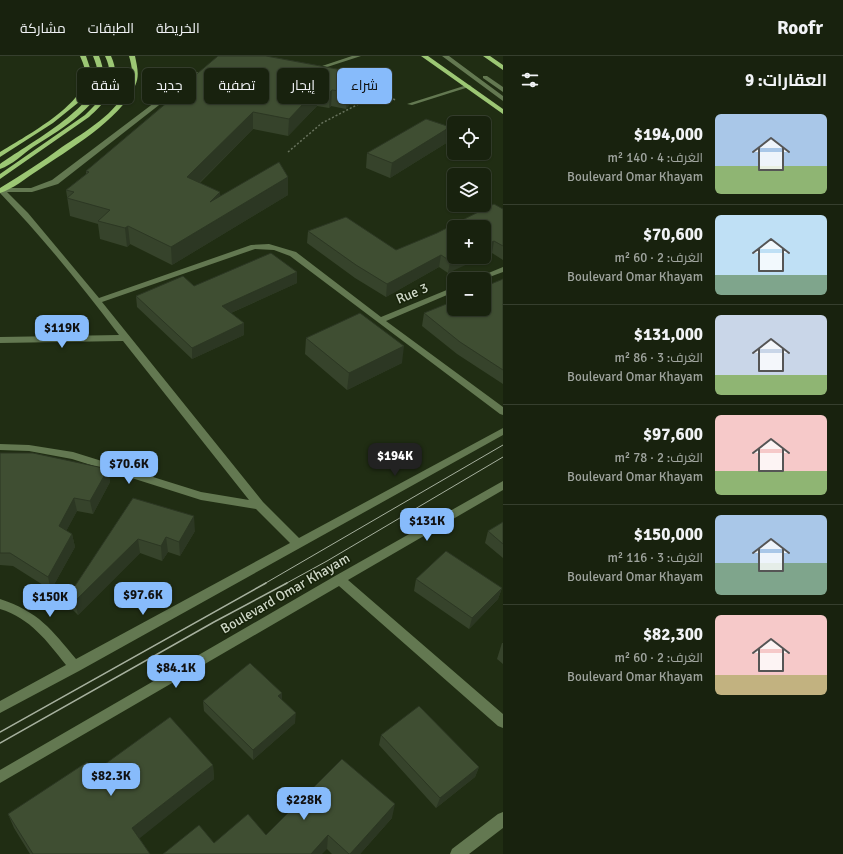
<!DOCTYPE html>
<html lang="ar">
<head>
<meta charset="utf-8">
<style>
	:root { --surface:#18220e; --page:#252f1c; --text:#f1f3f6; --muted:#9fa49e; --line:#363f2e; --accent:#87bbfb }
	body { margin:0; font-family:Signika,Cairo,sans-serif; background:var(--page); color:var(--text); direction:rtl; height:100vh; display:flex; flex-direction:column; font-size:15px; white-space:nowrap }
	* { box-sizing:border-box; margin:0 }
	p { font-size:13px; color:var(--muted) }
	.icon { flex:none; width:22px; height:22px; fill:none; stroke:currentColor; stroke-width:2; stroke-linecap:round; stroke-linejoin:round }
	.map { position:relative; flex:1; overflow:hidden; direction:ltr }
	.drawer { display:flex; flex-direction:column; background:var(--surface); width:340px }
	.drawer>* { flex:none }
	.banner { position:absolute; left:12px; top:12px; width:380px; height:36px; direction:rtl; display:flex; gap:8px }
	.tools { position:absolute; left:447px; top:60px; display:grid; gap:8px }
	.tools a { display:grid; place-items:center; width:44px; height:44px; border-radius:6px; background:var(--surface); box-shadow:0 1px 3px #0004,0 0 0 1px var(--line); font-size:20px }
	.price { position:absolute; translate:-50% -34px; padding:0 9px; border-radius:8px; background:var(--accent); color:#111; font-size:13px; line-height:26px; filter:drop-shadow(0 1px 2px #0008) }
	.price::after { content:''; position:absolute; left:50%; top:24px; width:12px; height:9px; margin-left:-6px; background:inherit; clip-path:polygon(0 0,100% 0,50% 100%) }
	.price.on { background:#222; color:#fff }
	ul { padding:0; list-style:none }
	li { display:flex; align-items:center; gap:12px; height:100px; padding:0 16px }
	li+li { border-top:1px solid var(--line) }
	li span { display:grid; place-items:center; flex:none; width:112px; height:80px; border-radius:6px; color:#555 }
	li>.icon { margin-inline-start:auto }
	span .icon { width:48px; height:48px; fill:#fffc; stroke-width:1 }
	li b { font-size:17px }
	h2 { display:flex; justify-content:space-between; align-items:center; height:48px; padding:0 16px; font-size:17px }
	.pill { padding:0 14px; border-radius:6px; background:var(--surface); box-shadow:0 1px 3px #0004,0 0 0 1px var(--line); font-size:14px; line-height:36px }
	.pill.on { background:var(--accent); color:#111 }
	header { display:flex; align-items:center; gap:24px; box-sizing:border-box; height:56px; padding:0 20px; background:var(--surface); border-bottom:1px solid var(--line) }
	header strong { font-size:19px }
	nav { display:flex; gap:22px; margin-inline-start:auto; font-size:14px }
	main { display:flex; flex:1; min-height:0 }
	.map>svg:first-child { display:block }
</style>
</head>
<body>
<header>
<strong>Roofr</strong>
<nav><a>الخريطة</a><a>الطبقات</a><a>مشاركة</a></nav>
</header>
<main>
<section class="drawer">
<h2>العقارات: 9<svg class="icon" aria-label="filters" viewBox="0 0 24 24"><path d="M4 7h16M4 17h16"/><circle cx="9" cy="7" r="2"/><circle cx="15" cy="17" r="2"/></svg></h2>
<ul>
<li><span style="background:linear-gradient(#a9c7e8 65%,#8fb573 0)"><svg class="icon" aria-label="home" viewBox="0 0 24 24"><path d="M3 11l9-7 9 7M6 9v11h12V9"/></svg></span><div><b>$194,000</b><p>الغرف: 4 · 140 m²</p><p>Boulevard Omar Khayam</p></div></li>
<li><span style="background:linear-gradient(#bfe0f5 75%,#7fa58c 0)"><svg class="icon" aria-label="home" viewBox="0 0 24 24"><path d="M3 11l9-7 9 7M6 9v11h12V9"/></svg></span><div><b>$70,600</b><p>الغرف: 2 · 60 m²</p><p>Boulevard Omar Khayam</p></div></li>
<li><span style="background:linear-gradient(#c9d6e8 75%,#8fb573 0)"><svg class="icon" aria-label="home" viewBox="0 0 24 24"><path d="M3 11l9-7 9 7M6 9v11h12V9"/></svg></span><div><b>$131,000</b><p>الغرف: 3 · 86 m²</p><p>Boulevard Omar Khayam</p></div></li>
<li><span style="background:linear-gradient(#f6c9c9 70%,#8fb573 0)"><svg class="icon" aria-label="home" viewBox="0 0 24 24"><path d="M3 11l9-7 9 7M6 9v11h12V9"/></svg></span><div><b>$97,600</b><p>الغرف: 2 · 78 m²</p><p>Boulevard Omar Khayam</p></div></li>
<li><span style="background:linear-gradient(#a9c7e8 60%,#7fa58c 0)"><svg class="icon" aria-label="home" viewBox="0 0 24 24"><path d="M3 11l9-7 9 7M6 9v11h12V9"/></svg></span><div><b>$150,000</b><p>الغرف: 3 · 116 m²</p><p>Boulevard Omar Khayam</p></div></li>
<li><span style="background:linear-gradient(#f6c9c9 75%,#c2b280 0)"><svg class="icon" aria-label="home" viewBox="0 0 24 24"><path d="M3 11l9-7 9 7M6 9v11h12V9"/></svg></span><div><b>$82,300</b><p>الغرف: 2 · 60 m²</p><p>Boulevard Omar Khayam</p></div></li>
</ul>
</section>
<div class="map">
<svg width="503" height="798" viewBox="0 0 503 798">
	<rect width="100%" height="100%" fill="#202d13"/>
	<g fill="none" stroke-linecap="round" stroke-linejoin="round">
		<!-- path -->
		<path stroke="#67725c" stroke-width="1.5" stroke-dasharray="2 2" stroke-linecap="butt" d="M378,38L396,44
			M288,96L322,67L378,38L360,30"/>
		<!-- minor -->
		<path fill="#637851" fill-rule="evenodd" d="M352,0H361L321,13L316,12Z
			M442,0H449L503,40V45Z
			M195,16L200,17L58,128L32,136H7L28,157L99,242L251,189L269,188L296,196L381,261L454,231V236L386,265L503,351V359L500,358L290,200L274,194L255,193L102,246L263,446L299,482L503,372V379L79,615L0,657V645L66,609C47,585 30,562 0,553V543C39,556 51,573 76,603L290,487L256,453L201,444L72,403L29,395L0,394V388L29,389L73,396L201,436L249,444L123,285L0,287V281L119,279C82,230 43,182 0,137V132H31L52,124Z
			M483,20H487L503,31V36L483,22Z
			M467,29L472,30L412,49L407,48Z
			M503,211V216L484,223H474Z
			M503,425V434L348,524L503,658V672L498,670L339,530L0,727V714L335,520Z
			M503,756V772L469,798H450L452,793L498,758Z"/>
		<!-- major -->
		<path fill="#9cc774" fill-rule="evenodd" d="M80,0H86L91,15V24L88,34L79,46L53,67L0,101V96C23,82 80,51 85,24C87,16 83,7 80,0Z
			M93,0H99C102,8 104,15 103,24C99,52 55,77 33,91C23,98 12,109 0,113V108C25,90 92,54 97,24C99,15 96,8 93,0Z
			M105,0H111C123,26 108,44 89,61L0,123V118L85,59C103,42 117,25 105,0Z
			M129,0H135C137,10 140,20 135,30C120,64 68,94 37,115C26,122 13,133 0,137V132C21,119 42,106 62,91C86,75 116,58 129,30C134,20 132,10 129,0Z
			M421,0H428L503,53V58Z
			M483,0H490L503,9V14Z"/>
		<!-- tram-far1 -->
		<path stroke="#a6b09e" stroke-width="1" d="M264,528L503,389
			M285,528L327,505L503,401"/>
		<!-- tram -->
		<path stroke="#a6b09e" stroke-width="1.5" d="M0,676L266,527
			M0,687L214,566L287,527"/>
	</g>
	<!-- wall -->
	<path fill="#36432b" d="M273,1L364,18L362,34L346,53L331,50L329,52L317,50L288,80L253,73L200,127L220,136V140L288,121V139L172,209L130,188L127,191L100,183L98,168L70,160L66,134L86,118V115L192,25V22Z
		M448,86L390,122L366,112L367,97Z
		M503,153V204L492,197L454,201L448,217L439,211L386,241L355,222L307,187L308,175L396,194Z
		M297,216V227L231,257L244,267V279L192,303L137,251L136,240L194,230Z
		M503,223V328L457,298L422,270L424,257L486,233V230Z
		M306,282L402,307L347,334L305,298Z
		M0,397L108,413L110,426L93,458L77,455L66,475L72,478L75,491L51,534L13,510L0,509Z
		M133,442L195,475L180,500L168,496L162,505L140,497L78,559L72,553L69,539Z
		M503,466V502L485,487L488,475Z
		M416,523L502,532L498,543L469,573L414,535Z
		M502,587H503V608L497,603Z
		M282,644L295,667L253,704L204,655L203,645Z
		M381,679L479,711L475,721L436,752L379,689Z
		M213,709L214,723L139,782L150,798H30L14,772L8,758L94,716Z
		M392,762L360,798H332L327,793L214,787Z"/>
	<!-- shaded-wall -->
	<path fill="#2c3723" d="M364,18L362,34L346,53L347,36Z
		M317,33V50L288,80L289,63Z
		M332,34L331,50L329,52L330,36Z
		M253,56V73L188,138L187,121Z
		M450,71L448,86L390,122L392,107Z
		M288,121V139L172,209L171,191Z
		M220,136L221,154L210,146Z
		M128,170L130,188L127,191L125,172Z
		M494,185L492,197L484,201V190Z
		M441,199L439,211L386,241L387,228Z
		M459,201H483L448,217L450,205Z
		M297,216V227L222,261V250Z
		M244,267V279L192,303V292Z
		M404,290L402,307L347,334L349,317Z
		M108,413L110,426L93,458L90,445Z
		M74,442L77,455L62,483L59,470Z
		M194,460L195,475L180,500L179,486Z
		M72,478L75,491L51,534L48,521Z
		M166,481L168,496L162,505L161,490Z
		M138,483L140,497L78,559L75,545Z
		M502,532L498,543L469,573L472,562Z
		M282,637V648L278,640Z
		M296,657L295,667L253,704V694Z
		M213,709L214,723L135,786L132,772Z
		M479,711L475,721L436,752L440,742Z
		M395,748L392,762L360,798H350Z
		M328,779L327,793L322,798H311Z"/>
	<!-- building -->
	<path fill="#3f4e32" stroke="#2c3723" d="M218,0H266L364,18L347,36L332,34L330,36L317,33L289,63L253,56L187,121L220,136L210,146L279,106L288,121L171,191L128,170L125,172L98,165L110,154L67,142L74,136L66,134L89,116L86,115L195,23L192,22Z
		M426,63L450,71L392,107L367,97Z
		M494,148L503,153V190L494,185L484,190V171H454V201H459L450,205L441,199L387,228L356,209L308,175L346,161L396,194L437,177Z
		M271,197L297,216L222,250L244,267L192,292L136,240L183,220L194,230Z
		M503,223V314L460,286L424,257L454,245V253H484V233L489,231L486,230Z
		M360,257L404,290L349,317L306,282Z
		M0,397H33L108,413L90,445L74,442L59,470L72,478L48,521L10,497H0Z
		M133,442L194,460L179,486L166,481L161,490L138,483L75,545L69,539Z
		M503,466V488L488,475Z
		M446,495L502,532L472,562L416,523Z
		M250,607L282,637L278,640L296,657L253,694L203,645Z
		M419,650L479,711L440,742L381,679Z
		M170,661L213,709L132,772L150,798H33L8,758L87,706L94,716Z
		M342,703L395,748L350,798H349L328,779L311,798H163L199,769L214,787L248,758L266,779Z"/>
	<g text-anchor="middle" stroke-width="3" stroke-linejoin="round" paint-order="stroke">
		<!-- street labels -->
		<g font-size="14" fill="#ced7c7" stroke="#17230a">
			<text transform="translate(412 237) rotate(-23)" y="5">Rue 3</text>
			<text transform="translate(285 537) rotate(-30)" y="5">Boulevard Omar Khayam</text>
		</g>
	</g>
</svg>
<div class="tools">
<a><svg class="icon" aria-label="locate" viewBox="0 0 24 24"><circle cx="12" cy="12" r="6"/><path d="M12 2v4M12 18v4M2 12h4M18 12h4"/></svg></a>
<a><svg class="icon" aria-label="layers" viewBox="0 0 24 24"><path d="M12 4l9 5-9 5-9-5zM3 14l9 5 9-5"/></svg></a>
<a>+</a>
<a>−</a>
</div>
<b class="price" style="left:62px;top:293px">$119K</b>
<b class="price on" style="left:395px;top:421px">$194K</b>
<b class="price" style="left:129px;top:429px">$70.6K</b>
<b class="price" style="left:427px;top:486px">$131K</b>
<b class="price" style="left:143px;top:560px">$97.6K</b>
<b class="price" style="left:50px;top:562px">$150K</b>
<b class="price" style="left:176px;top:633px">$84.1K</b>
<b class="price" style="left:111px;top:741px">$82.3K</b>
<b class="price" style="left:304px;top:765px">$228K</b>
<div class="banner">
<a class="pill on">شراء</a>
<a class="pill">إيجار</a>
<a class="pill">تصفية</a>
<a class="pill">جديد</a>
<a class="pill">شقة</a>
</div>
</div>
</main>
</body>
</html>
